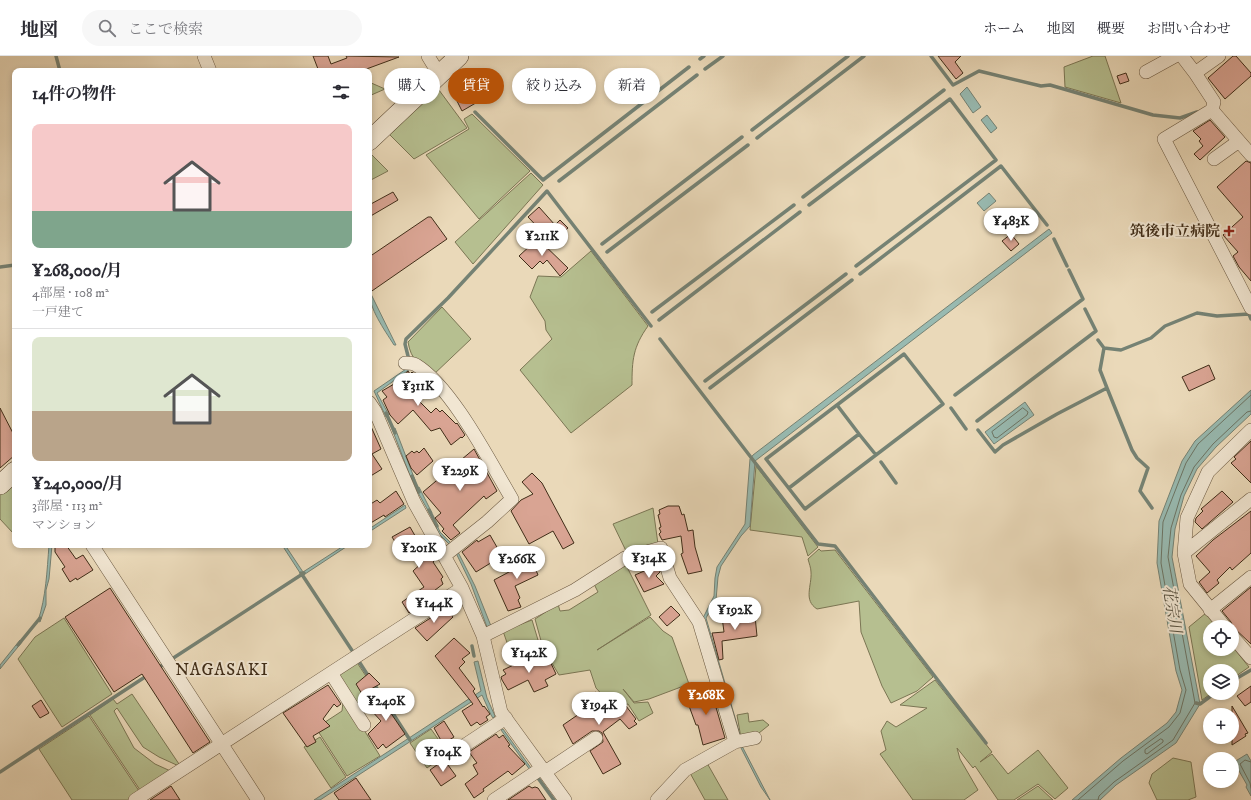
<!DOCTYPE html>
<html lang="ja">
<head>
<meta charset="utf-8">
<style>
	:root { --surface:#fff; --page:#f7f7f7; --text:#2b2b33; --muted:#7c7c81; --line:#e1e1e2; --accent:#b45309 }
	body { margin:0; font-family:"IM FELL DW Pica","Noto Serif JP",serif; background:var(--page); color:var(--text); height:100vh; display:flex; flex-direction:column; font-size:15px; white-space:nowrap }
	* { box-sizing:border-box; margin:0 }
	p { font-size:13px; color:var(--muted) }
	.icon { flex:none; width:22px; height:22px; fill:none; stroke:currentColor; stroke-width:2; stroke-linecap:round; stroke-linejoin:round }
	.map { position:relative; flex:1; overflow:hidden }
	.sheet { position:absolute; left:12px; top:12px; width:360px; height:480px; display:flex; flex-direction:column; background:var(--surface); border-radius:8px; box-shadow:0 2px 6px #0003 }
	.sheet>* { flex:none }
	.guide { position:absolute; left:384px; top:12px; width:380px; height:36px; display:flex; gap:8px }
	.controls { position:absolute; left:1203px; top:564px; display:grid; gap:8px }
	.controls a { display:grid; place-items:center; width:36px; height:36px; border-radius:50%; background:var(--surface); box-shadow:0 2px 6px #0003; font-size:20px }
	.price { position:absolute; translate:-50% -34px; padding:0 9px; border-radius:14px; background:#fff; color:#222; font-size:13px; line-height:26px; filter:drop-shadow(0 1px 2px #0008) }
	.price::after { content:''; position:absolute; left:50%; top:24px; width:12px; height:9px; margin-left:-6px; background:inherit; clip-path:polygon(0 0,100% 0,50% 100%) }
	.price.current { background:var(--accent); color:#fff }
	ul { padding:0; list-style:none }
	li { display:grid; align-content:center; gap:8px; height:212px; padding:0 20px }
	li+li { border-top:1px solid var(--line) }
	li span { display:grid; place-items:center; height:124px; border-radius:8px; color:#555 }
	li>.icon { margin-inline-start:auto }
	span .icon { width:72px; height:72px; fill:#fffc; stroke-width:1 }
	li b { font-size:17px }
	h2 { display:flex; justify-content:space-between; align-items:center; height:48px; padding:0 20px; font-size:17px }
	.chip { padding:0 14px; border-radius:18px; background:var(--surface); box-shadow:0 2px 6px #0003; font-size:14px; line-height:36px }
	.chip.current { background:var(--accent); color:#fff }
	header { display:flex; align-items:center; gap:24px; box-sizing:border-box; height:56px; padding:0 20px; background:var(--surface); border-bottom:1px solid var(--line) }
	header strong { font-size:19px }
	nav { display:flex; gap:22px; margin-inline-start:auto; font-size:14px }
	.search { width:280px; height:36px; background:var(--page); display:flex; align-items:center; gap:10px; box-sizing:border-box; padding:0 14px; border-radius:22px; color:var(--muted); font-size:15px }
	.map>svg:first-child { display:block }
</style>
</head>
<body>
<header>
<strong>地図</strong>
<div class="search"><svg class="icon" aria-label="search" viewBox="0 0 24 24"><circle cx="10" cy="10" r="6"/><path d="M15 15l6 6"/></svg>ここで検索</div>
<nav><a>ホーム</a><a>地図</a><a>概要</a><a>お問い合わせ</a></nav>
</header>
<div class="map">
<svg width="1251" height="744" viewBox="0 0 1251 744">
	<rect width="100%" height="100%" fill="#ead9b9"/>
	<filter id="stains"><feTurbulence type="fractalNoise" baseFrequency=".005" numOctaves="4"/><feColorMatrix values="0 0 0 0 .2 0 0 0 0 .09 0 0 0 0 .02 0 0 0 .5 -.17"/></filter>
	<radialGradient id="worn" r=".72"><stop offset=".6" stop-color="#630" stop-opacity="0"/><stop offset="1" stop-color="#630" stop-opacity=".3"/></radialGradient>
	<!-- green -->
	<path fill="#b6bf90" stroke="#7b7654" d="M1093,0H1105L1121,47L1065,31L1064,11Z
		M369,26L385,33L369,40Z
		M436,30L467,72L414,103L387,76Z
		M472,58L530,115L479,163L426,99L469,73L464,63Z
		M369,96L388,115L369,125Z
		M531,117L543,129L473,208L455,186Z
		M591,195L648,270C633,291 632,304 632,329L571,377L520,314L552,283L546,274L545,265L530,241L538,220L561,221Z
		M442,251L471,283L432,320C419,308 411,304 408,286Z
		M756,410L818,491L808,500L802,481L750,474Z
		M15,424V475L13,477L0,463V438Z
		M653,452L658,488L627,497L613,468Z
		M819,493L821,495L835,494L933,621L917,635L891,647L882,630L861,576L859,545L817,553C803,544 812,530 811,516C811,512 809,507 808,503Z
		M626,509L651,559L597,594L650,561L663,575L672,581L689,628L649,643L634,646L623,633L634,647L648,646L653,657L639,665L628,648L622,649L615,638L607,644L596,632L590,614L559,619L543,592L535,563L558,548L560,555L569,554L598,536L594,528Z
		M1206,557L1217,571H1210V593H1232V590L1249,611L1232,623V615H1210V637H1212L1202,644L1189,571Z
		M64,562L112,638L62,671L18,603L35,581Z
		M532,564L541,594L513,604L503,575Z
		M356,605L381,643L361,657L336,618Z
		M331,620L380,700L347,720L316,672L342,655L343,646Z
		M935,624L992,696L980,706L992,698L1008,718L1038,694L1068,732L1055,743L1038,728L1014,744H998L975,710L973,712L957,692L960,703L978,734L964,744H913L880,698L886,694L881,675L887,665L896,671L927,652L900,649Z
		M132,638L181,711L159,701L143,691L117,652L114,655L134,692L155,708L175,717L142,737L90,659L113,643L117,648Z
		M748,657L749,666L763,664L769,669L759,677L741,682L737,659Z
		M89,660L141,738L131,744H72L39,693Z
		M431,673L448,697L427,712L410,687Z
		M320,681L346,721L331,732L304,691Z
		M1173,702L1191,706L1196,741L1188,744H1157L1149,727L1152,718Z
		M707,707L728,744H705L690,717Z
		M1038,730L1053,744H1017Z"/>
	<!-- water -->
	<path fill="#98bab1" stroke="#758274" d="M967,31L981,51L973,57L960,38Z
		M987,59L997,72L991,77L981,64Z
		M989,137L996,145L984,155L977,147Z
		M1049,173L1052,177L755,405L750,470L741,480L721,510L718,521L716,544L706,562L741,682H739L703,562L714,540L715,522L717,511L745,468L750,403L753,399Z
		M369,234L396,289H394C384,273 369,253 369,234Z
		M409,311L410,313L377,337L389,359L386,361L374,335Z
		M1251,334V358L1216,391L1197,413L1184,440L1175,473L1172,501L1200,648L1176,687L1116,729L1100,744H1072L1121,702L1167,667L1176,656L1182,634L1176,615L1157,507L1159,465L1182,405L1195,385Z
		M1025,346L1034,359L994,388L985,376Z
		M395,372L415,424L412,425L392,373Z
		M419,431L432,457L430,458L416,433Z
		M405,449L406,452L369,476V473Z
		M434,467H436L440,476L453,489L451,490L439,478Z
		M49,489H52L49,523L46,534V549L40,566L38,565C46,541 47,515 49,489Z
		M282,489H285L303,516L345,489H349L302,520Z
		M458,496L475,530L491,570L487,571L471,528L456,497Z
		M20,584L22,586L0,613V609Z
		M478,605L487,642L495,660L493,662L491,659L482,639L320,744H314L481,635L474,606Z
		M503,673L531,712L530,714L501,674Z
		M740,690H742L770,744L761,731Z
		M1247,698L1251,705V740L1246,731L1247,729L1234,706Z"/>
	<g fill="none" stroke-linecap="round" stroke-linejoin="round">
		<!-- shore -->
		<path stroke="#6c7464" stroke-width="1" d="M1023,352L1028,356L1027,359L997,382L994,381L992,376Z
			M1161,683L1163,684V686L1147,698L1145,697V694Z
			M1251,706L1245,704L1240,708L1250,727L1251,732
			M1078,744L1123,705L1169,671L1180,657L1186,634L1180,614L1161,507L1163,466L1186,407L1198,388L1251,339
			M1098,744L1099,740L1114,726L1173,684L1195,647L1168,501L1171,472L1181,439L1194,411L1213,388L1247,356L1251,355"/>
		<!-- stream -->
		<path stroke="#758274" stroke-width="3.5" d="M56,0L60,15
			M931,0L953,29L979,15L1041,30L1050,29L1153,59L1180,62L1197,56
			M700,3L704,0
			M705,13L723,0
			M475,56L543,124L689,11
			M752,74L848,0
			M757,82L864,0
			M559,125L697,19
			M803,141L944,34
			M809,149L950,43L996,104L856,210
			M1054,183L1067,210
			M602,188L742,81
			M607,196L748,89
			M0,211L15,209
			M860,218L1001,110L1047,169
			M652,256L794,149
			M659,264L800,156
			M660,283L753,404
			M1098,284L1104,292L1100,314L1107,332
			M1104,292L1121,294L1151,282L1165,270L1197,257L1217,260L1249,258L1251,263
			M904,298L943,348L805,453L766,403Z
			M409,304L405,288L406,283L448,242L547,135L651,270
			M705,325L846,218
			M710,332L852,224
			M955,339L1083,243L1069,214
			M951,352L966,373
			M386,357L395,377
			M977,365L1096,275L1085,253
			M978,374L995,396L1003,389L1057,358L1107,332L1132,394L1137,402L1148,412L1140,435L1152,452
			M859,378L876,399
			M753,404L818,488L835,490L986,687
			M881,406L896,427
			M412,420L419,436
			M789,432L859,378L837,349
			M429,454L437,470
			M301,517L355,599
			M18,589L40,562
			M472,590L474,600
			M358,604L369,621
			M158,612L304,517
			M1232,625L1251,614
			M374,628L410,684
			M1196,647L1200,648L1215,637
			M0,716L148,619
			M538,722L554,744"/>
	</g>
	<!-- building -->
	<path fill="#d9a493" stroke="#402d18" d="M313,0H328L331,8L347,2L346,0L399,1L361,15H316L318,13Z
		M938,0H961L955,6L963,17L956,23Z
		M1233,0H1236L1251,17V20L1225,43L1208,22Z
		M1126,17L1129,25L1120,28L1117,20Z
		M484,22L493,37L462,55L454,39Z
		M1210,64L1225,81L1200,104L1194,98L1203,90L1199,85L1201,83L1193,75Z
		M1246,105L1251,107V225L1239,211L1233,200L1238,196L1223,179L1243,161L1217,131Z
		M393,136L398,144L369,161V149Z
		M539,151L555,169L560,164L568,172L559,180L555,175L548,182L528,161Z
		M428,161H431L447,183L369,237V201Z
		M1011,178L1019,188L1011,195L1002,185Z
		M537,182L568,212L560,220L547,204L543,208L540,205L532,213L519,200L532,188L534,191L533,187Z
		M1209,309L1215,323L1189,335L1182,321Z
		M408,315L410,318L412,316L431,332L419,345L431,357L436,352L440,356L442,354L456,368L457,367L465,379L462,382L461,381L451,389L440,372L431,375L413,354L398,368L390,359L383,344L387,341L382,335L401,324Z
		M0,352L15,381V399L0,412Z
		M369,366L381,393L372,398L382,413L369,421Z
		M1251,385V427L1231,407L1236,403L1234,401Z
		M424,392L433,405L417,419L411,412L406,400L412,395L414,397L417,395L419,397Z
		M474,393L497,435L486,443L484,440L453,469L460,477L451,484L442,475L444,473L435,462L441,457L423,436Z
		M532,417L542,427L574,487L563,493L553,475L529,488L511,455L521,444L533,438L522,426Z
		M396,435L404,448L385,461L384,459L369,468V449L377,444L380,447Z
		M1222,435L1233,446L1202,473L1195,466L1196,462L1203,455L1201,453Z
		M668,450H679L682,459L684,458L688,475L693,474L695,491L702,515L688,518L681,498L683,497L681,480L662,484L659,478L661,476L659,472L661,471L658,459L660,458L659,454Z
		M1251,455V497L1232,514L1230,511L1217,524L1219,527L1207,537L1199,526L1210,516L1196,500L1213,484Z
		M410,471L425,497L429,494L435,504L433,506L443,521L441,523L443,528L426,541L428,544L409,557L402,546L424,531L413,515L424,505L412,492L403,498L392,481Z
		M490,479L502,500L476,516L462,496L477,484L478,486Z
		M55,489H66L76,503L83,499L93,514L77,524L76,522L70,526L62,513L65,511L55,496Z
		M538,495L544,504L535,512L538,519L515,530L520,542L518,544L521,551L508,555L494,524L522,509L520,506Z
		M658,509L660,516L656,520L664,528L644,536L635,519Z
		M1251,531V588L1233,571L1231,566L1222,555Z
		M110,532L210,686L193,697L142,618L114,636L65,561Z
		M671,550L680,559L667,570L659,561Z
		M446,552L453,561L427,585L415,572Z
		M734,560V563L755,560L757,580L722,585L723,603L719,604L712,577L724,576L722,561Z
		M454,582L470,597L462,603L465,606L459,612L475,633L473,635L483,651L484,650L490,658L486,661L488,664L480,669L477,666L471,670L462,655L473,648L435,600Z
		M548,601L556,618L545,624L548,630L534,636L528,624L508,634L502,624L501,621L506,618L503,614L528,602L532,610Z
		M369,617L380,628L362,638L356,628Z
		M328,629L341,648L337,651L334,648L323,663L330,670L313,680L316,686L307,691L283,657Z
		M1251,630V646L1245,650L1237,640Z
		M394,633L401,644L388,653L405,678L386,692L383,688L378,693L368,678L381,665L370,653Z
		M705,633L706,634L708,633L714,648H715L725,682L703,689L698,669H696L685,639Z
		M596,636L606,647L614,641L624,651L626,650L636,663L634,665L637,668L629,673L620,663L603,676L621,708L603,718L590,695L603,686L602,677L599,675H592L573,688L563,669L579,658L573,650Z
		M41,644L49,657L40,662L32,650Z
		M1232,650L1248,677L1245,678L1246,680L1232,689Z
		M444,665L454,681L443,688L434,672Z
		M496,678L499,682L503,679L510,689L508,690L525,708L512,719L508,715L483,733L484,735L474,742L465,728L478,718L473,709L477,707L469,696Z
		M441,706L448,709L456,720L441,730L430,714Z
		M356,722L371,744H339L334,737Z
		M171,730L180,744H150Z
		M529,730L532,732L535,731L538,732L546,744H508Z"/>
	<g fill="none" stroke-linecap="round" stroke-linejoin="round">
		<!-- minor casing -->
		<g stroke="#6a5840" stroke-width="14">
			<path id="minor" d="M204,0L210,15
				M428,0L439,18
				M1182,0L1195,17L1219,0
				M1146,16L1175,0
				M1195,17L1214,46L1212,54L1251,99
				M1212,54L1164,83L1251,252
				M1214,103L1239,85
				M405,307C408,307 413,307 416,309C452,331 490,406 512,443L487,466L444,500
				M369,346L375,355L414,446L462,532L483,580L501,656L565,744
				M92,489L258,744
				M1184,497L1251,443
				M1210,554L1251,521
				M1225,571L1190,528L1184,497L1187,462L1208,416L1251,374
				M483,580L575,534L625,502L661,492L670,522L699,566L735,686
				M1232,580L1251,602
				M331,617L364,669
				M447,701L506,662
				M545,716L596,682
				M135,744L462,532
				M494,744L542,712
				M657,744L685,714L735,686L755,682"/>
		</g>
		<!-- secondary casing -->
		<g stroke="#402d18" stroke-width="20">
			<path id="secondary" d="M369,85L459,0
				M0,429L15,415"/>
		</g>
		<!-- minor -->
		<use href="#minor" stroke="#f1e6d2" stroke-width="13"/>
		<!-- secondary -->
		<use href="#secondary" stroke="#f1e6d2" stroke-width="19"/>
	</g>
	<!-- markers -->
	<path fill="#8f2418" stroke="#f1e6d2" stroke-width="1.5" d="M1227 169h4v4h4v4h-4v4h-4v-4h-4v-4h4z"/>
	<g text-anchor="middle" stroke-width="4" stroke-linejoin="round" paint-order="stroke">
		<!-- poi labels -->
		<g font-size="15" font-weight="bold" fill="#402d18" stroke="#f1e6d2" text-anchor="end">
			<text x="1220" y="180">筑後市立病院</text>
		</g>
		<!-- water labels -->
		<g font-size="16" font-style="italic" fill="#56503e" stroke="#f1e6d2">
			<text transform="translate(1173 553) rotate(81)" y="6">花宗川</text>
		</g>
		<!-- quarter labels -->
		<g font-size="17" letter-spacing="1" fill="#402d18" stroke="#f1e6d2">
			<text x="222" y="619">NAGASAKI</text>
		</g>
	</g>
	<rect width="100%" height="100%" filter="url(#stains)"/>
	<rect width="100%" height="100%" fill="url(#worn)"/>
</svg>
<div class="controls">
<a><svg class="icon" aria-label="locate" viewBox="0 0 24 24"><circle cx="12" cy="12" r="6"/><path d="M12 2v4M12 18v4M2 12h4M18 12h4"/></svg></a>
<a><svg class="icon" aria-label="layers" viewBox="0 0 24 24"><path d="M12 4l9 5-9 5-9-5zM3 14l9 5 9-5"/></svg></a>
<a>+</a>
<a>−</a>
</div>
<b class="price" style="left:1011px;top:186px">¥483K</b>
<b class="price" style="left:542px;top:201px">¥211K</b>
<b class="price" style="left:418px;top:351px">¥311K</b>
<b class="price" style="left:460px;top:436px">¥229K</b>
<b class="price" style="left:419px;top:513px">¥201K</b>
<b class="price" style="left:649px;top:523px">¥314K</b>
<b class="price" style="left:517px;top:524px">¥266K</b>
<b class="price" style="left:434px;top:568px">¥144K</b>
<b class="price" style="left:735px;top:575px">¥192K</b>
<b class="price" style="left:529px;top:618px">¥142K</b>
<b class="price current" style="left:706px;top:660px">¥268K</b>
<b class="price" style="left:386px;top:666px">¥240K</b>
<b class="price" style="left:599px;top:670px">¥194K</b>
<b class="price" style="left:443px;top:717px">¥104K</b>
<div class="guide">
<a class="chip">購入</a>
<a class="chip current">賃貸</a>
<a class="chip">絞り込み</a>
<a class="chip">新着</a>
</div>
<section class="sheet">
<h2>14件の物件<svg class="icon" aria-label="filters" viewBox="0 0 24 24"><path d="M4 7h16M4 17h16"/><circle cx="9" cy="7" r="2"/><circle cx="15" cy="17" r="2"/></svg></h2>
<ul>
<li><span style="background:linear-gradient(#f6c9c9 70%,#7fa58c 0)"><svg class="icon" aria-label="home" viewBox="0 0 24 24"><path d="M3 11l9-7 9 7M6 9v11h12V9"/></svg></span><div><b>¥268,000/月</b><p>4部屋 · 108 m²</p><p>一戸建て</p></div></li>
<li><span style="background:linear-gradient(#dfe7d0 60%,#b9a48a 0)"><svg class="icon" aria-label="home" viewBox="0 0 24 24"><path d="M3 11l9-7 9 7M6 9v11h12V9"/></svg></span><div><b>¥240,000/月</b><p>3部屋 · 113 m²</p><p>マンション</p></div></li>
</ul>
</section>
</div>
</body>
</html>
